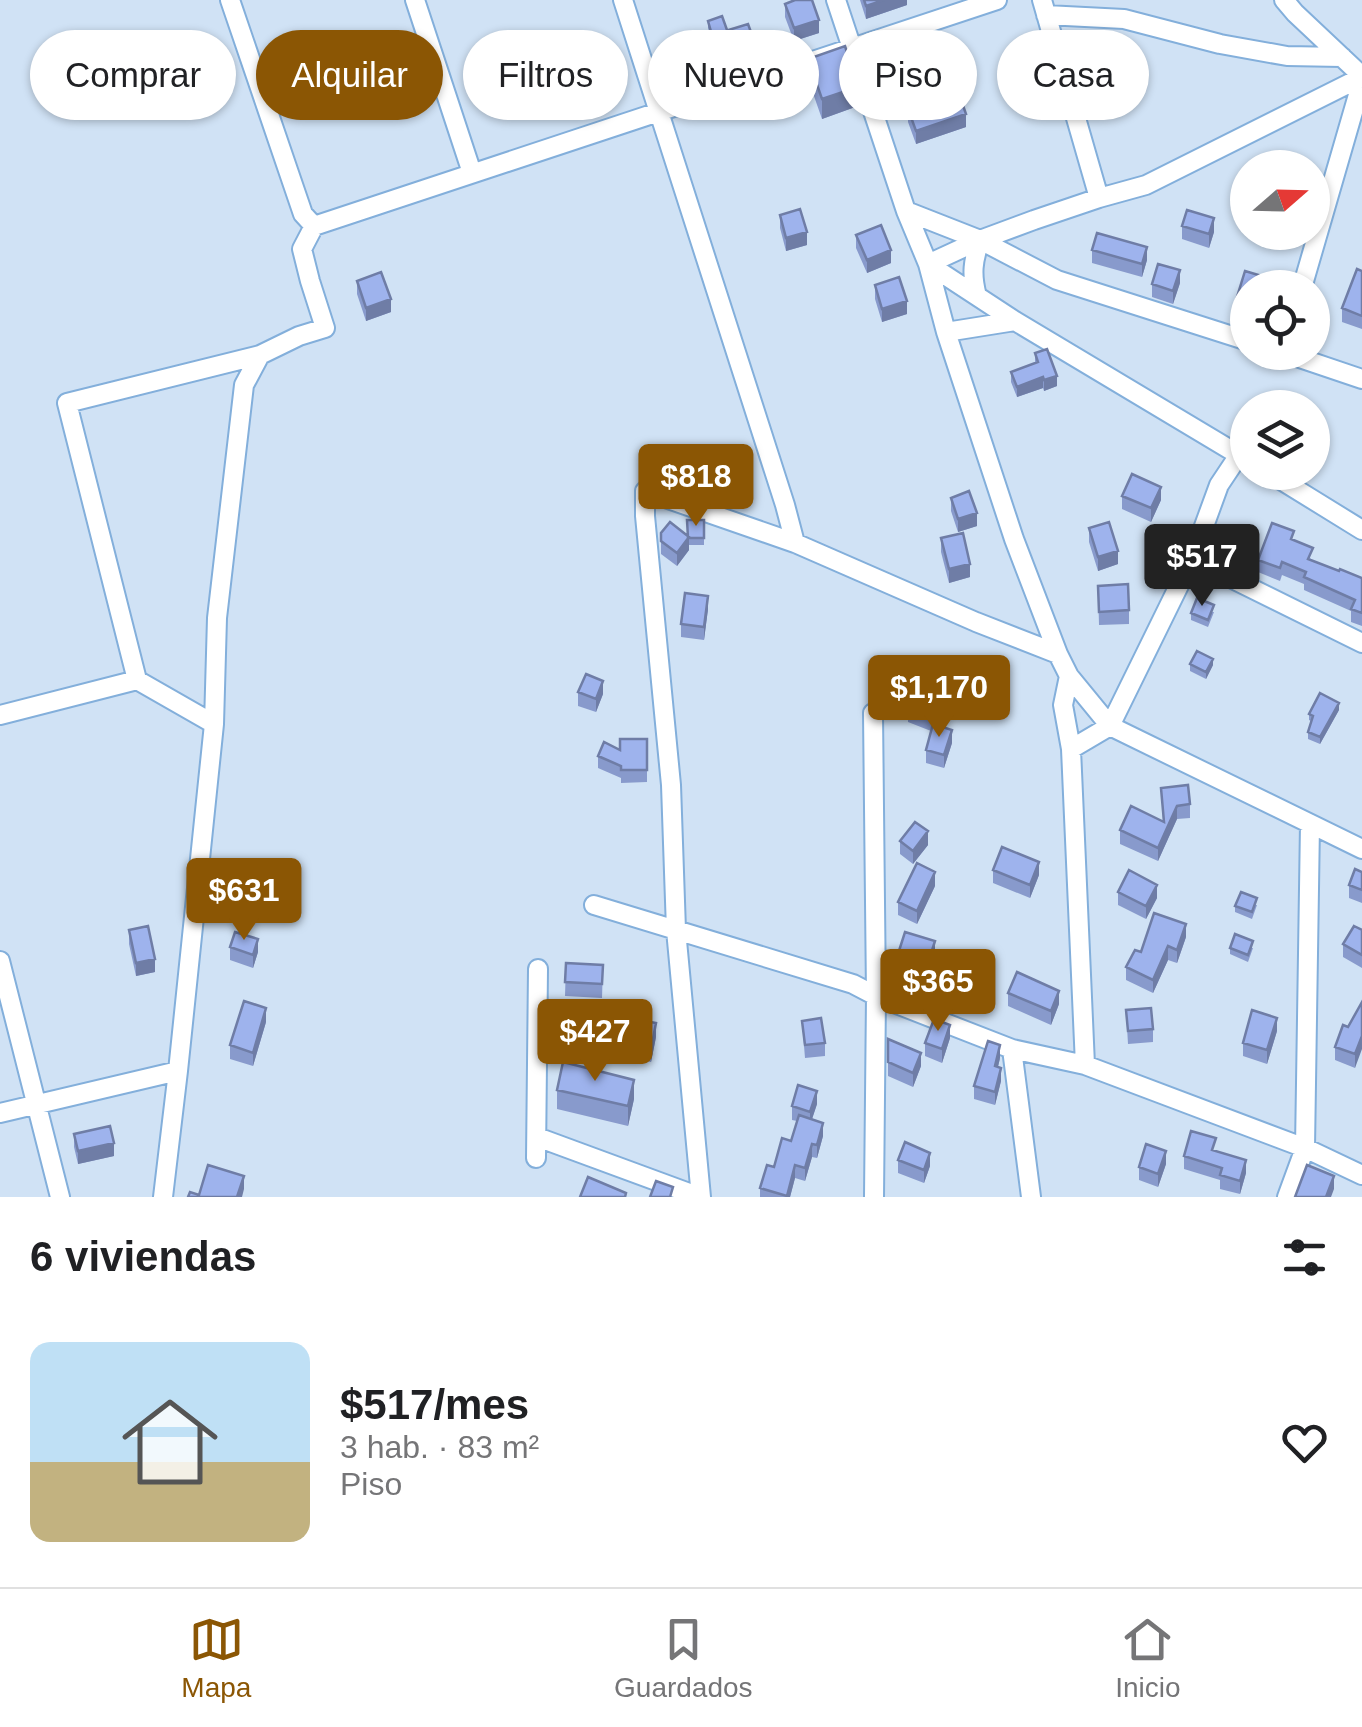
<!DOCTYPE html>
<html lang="es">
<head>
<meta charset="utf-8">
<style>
	:root { --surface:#fff; --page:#f6f6f6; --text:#202124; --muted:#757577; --line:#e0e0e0; --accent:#8b5604 }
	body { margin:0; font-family:Helvetica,sans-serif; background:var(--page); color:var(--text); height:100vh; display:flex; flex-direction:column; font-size:38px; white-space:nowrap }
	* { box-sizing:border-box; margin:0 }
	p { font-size:32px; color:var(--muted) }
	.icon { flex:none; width:55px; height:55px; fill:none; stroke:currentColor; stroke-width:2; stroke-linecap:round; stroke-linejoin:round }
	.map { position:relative; height:1197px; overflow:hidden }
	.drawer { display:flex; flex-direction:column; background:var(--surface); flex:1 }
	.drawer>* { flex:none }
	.top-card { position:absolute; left:30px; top:30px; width:1302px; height:90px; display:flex; gap:20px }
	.needle { width:65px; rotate:70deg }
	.fabs { position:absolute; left:1230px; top:150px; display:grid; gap:20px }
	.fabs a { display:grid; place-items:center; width:100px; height:100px; border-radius:50%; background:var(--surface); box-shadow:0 2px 8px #0004; font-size:50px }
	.price { position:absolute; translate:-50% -85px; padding:0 22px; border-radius:10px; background:var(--accent); color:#fff; font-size:32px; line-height:65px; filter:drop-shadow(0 2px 5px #0008) }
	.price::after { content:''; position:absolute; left:50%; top:60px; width:30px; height:22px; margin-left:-15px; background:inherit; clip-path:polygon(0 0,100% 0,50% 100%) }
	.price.current { background:#222; color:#fff }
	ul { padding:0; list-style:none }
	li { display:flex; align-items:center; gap:30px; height:250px; padding:0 30px }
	li span { display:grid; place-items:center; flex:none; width:280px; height:200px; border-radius:20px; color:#555 }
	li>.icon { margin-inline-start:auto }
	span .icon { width:120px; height:120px; fill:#fffc; stroke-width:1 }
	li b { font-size:42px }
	h2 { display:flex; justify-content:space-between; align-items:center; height:120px; padding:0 30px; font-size:42px }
	.chip { padding:0 35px; border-radius:45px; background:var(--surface); box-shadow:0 2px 8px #0004; font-size:35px; line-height:90px }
	.chip.current { background:var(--accent); color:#fff }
	.dock { display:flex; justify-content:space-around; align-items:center; height:140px; border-top:2px solid var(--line); background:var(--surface); font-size:28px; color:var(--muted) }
	.dock a { display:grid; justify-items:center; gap:5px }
	.dock .current { color:var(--accent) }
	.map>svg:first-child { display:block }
</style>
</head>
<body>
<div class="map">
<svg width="1362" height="1197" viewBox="0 0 1362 1197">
	<rect width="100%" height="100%" fill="#d0e2f5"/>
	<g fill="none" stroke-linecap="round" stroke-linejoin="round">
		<!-- street casing -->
		<g stroke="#83afdb" stroke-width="22">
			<path id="street" d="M230,0L303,214L314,226
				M415,0L472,173
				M623,0L785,505L795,543
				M836,0L906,211L928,264L946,332L1014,539L1058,654
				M1042,0L1099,198
				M1284,0L1295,13L1362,76
				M1046,15L1124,19L1220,44L1287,56L1342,57
				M906,211L980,240L1057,280L1248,341
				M928,264L980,240L1034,220L1099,198L1146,185L1362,77
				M928,264L1015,321L1239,455
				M1302,288L1362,81
				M977,296C971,274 973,261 980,240
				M946,332L1015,321
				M1282,352L1362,379
				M1268,472L1362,530
				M1192,559L1362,643
				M1069,676L1063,705L1071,749L1085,1065
				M137,680L67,403L260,355
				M873,713L876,996L874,1197
				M0,715L137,680L214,724
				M1071,749L1110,726L1192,559L1219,485L1239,455L1246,459
				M594,905L853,984L876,996L1012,1049L1085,1065L1305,1148L1362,1175
				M0,961L60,1197
				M1012,1049L1031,1197
				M0,1113L178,1071
				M537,1137L700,1197
				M536,1158L538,969
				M163,1197L178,1071L214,724L217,618L244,385L260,355L299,336L325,328L310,281L302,249L314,226L997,0
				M701,1197L676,930L671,785L645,516V491L795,543L976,622L1058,654L1069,676L1110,726L1362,849
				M1287,1197L1305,1148L1310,824"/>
		</g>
		<!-- street -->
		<use href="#street" stroke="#fff" stroke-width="18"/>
	</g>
	<!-- wall -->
	<path fill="#889acc" d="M860,0H907V5L866,19Z
		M785,4L819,33L794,41L785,17Z
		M708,21L727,31L756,60L733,68L725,45V37L712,41L708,28Z
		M808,59L858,106L822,119L808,79Z
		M908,109L966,127L916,144L908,122Z
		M780,215L807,245L786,251L780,228Z
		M1182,226L1214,232L1209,248L1182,239Z
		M856,235L891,263L867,273L856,248Z
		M1092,250L1147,260L1142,277L1092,263Z
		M1245,271L1272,279V288H1248V328L1233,323V310Z
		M1362,271V329L1342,322V308Z
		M357,281L391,312L366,321L357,294Z
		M1180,283L1173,304L1152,297V284Z
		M875,285L907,314L882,322L875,299Z
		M1035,353L1057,386L1044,391L1043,388L1017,397L1011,382V372L1035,363Z
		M1122,496L1161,500L1151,522L1122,509Z
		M951,498L977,526L958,532L951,511Z
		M704,520V545H689V550L677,566L661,554V533L687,535Z
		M1089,528L1118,564L1098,571L1089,542Z
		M941,538L970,577L949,583L941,552Z
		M1294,540L1313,561L1339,571L1362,578V626L1351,622V611L1304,590V584L1282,575L1280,581L1258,572V560Z
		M1098,586L1129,610V624L1099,625Z
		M708,609L704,640L681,637V624Z
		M1214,612L1208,627L1191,620V613Z
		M1190,664L1213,665L1206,679L1190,671Z
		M578,692L603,694L596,712L578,706Z
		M908,709L941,717L938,726L952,743L944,768L926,763V750L931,731L908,722Z
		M1339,710L1320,744L1308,739V732L1311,721L1309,720V714Z
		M647,739V782L621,783V778L598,768V756L620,750Z
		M1161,788L1190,804V818L1177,819L1158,861L1120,844V830L1163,821Z
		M900,841L928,845L913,864L900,854Z
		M993,870L1039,875L1030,898L993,883Z
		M1362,872V903L1349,898V885Z
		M935,886L917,924L898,915V902Z
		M1118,892L1157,898L1146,919L1118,905Z
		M1257,905L1252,919L1235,912V906Z
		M129,930L155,972L136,976L129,944Z
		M1362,930V968L1343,957V944Z
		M1186,937L1177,963L1168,960L1153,993L1126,980V967L1141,952Z
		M230,947L258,952L253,968L230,960Z
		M1230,948H1253L1248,962L1230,954Z
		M898,954H935L928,976L898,967Z
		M566,963L603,965L602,998L565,996Z
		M986,974L982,997L958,992V979Z
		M1008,993L1059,1004L1051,1025L1008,1006Z
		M1362,1002L1355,1068L1335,1060V1047Z
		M1126,1010L1153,1029V1042L1128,1044Z
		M802,1021L825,1043V1056L805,1058Z
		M266,1022L253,1066L230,1059V1045Z
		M598,1031L594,1045L581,1042V1035Z
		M1277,1031L1267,1064L1243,1056V1043Z
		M656,1037L651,1062L629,1057V1044Z
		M950,1038L942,1063L925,1056V1043Z
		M888,1039L921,1066L913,1087L888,1076Z
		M1000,1058L998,1067L1001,1081L995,1105L974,1099V1086Z
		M557,1090L634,1099L628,1126L557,1109Z
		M817,1104L812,1119L823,1136L817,1158L812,1157L805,1181L795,1178L790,1197H760V1188L791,1141L797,1121L792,1120V1106Z
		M74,1134L114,1156L78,1164L74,1147Z
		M1216,1151L1246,1173L1240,1194L1220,1189V1180L1184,1169V1156Z
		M898,1160L930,1166L924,1183L898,1173Z
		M1166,1164L1158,1187L1139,1180V1167Z"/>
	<!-- shaded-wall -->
	<path fill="#6f7da6" d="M884,0H907V5L866,19V6Z
		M819,20V33L794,41V28Z
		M727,30L725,37L712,41V35Z
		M756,46V60L733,68V54Z
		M697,55V62L678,68V62Z
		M930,70V77L908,85V78Z
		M858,87V106L822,119V99Z
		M966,114V127L916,144V131Z
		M1214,218V232L1209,248V234Z
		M807,232V245L786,251V238Z
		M1147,247V260L1142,277V264Z
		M891,250V263L867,273V260Z
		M1180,270V283L1173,304V291Z
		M391,299V312L366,321V308Z
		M907,301V314L882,322V309Z
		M1057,376V386L1044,391V380Z
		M1043,377V388L1017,397V387Z
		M1161,487V500L1151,522V508Z
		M977,513V526L958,532V519Z
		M689,537V550L677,566V553Z
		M1118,551V564L1098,571V557Z
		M970,564V577L949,583V569Z
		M708,596V609L704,640V627Z
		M1213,659V665L1206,679V672Z
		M603,681V694L596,712V699Z
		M1339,703V710L1320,744V737Z
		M941,704V717L935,733V720Z
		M952,730V743L944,768V755Z
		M1177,806V819L1158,861V848Z
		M928,831V845L913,864V851Z
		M1039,862V875L1030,898V885Z
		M935,872V886L917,924V911Z
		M1157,885V898L1146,919V906Z
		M1186,924V937L1177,963V950Z
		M258,939V952L253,968V955Z
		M935,941V954L928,976V963Z
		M1168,946V960L1153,993V980Z
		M155,959V972L136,976V963Z
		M986,961V974L982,997V984Z
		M1059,991V1004L1051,1025V1011Z
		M266,1008V1022L253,1066V1053Z
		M1277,1018V1031L1267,1064V1050Z
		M656,1023V1037L651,1062V1049Z
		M950,1025V1038L942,1063V1049Z
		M1362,1036V1049L1355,1068V1054Z
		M1000,1045V1058L995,1079V1066Z
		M921,1053V1066L913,1087V1073Z
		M1001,1068V1081L995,1105V1092Z
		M634,1080V1099L628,1126V1106Z
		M817,1091V1104L810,1125V1112Z
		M823,1123V1136L817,1158V1145Z
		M114,1143V1156L78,1164V1151Z
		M812,1144V1157L805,1181V1168Z
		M1166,1151V1164L1158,1187V1174Z
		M930,1153V1166L924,1183V1170Z
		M1246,1160V1173L1240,1194V1181Z
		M795,1165V1178L790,1197H787Z
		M244,1176V1189L242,1197H237Z
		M1334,1176V1189L1331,1197H1326Z"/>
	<!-- building -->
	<path fill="#9eb3ed" stroke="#6f7da6" stroke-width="2.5" d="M795,0H812L819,20L794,28L785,4Z
		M864,0H884L866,6Z
		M722,16L727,30L712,35L708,21Z
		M748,24L756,46L733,54L725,31Z
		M692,41L697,55L678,62L673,48Z
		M845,46L858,87L822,99L808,59Z
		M926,57L930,70L908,78L903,65Z
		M958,91L966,114L916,131L908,109Z
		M800,209L807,232L786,238L780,215Z
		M1187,210L1214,218L1209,234L1182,226Z
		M881,225L891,250L867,260L856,235Z
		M1097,233L1147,247L1142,264L1092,250Z
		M1158,264L1180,270L1173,291L1152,284Z
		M1357,269L1362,271V316L1342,308Z
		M1245,271L1272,279L1269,288H1248V315L1233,310Z
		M381,272L391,299L366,308L357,281Z
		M899,277L907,301L882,309L875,285Z
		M1047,349L1057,376L1044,380L1043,377L1017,387L1011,372L1038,362L1035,353Z
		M1132,474L1161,487L1151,508L1122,496Z
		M969,491L977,513L958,519L951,498Z
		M687,520H704V538H688Z
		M670,522L689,537L677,553L661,541V533Z
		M1109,522L1118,551L1098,557L1089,528Z
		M1272,523L1294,531L1291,539L1313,548L1308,559L1339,571L1340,569L1362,578V613L1351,609L1355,600L1304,577L1306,572L1282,562L1280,568L1258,560Z
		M963,533L970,564L949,569L941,538Z
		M1128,584L1129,610L1099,612L1098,586Z
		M685,593L708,596L704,627L681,624Z
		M1197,598L1214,605L1208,620L1191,613Z
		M1197,651L1213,659L1206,672L1190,664Z
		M586,674L603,681L596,699L578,692Z
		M914,693L941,704L935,720L908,709Z
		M1320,693L1339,703L1320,737L1308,732L1313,716L1309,714Z
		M933,724L952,730L944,755L926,750Z
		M620,739H647V770H621V766L598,756L604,742L620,750Z
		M1188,785L1190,804L1177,806L1158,848L1120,830L1131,806L1164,822L1161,788Z
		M915,822L928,831L913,851L900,841Z
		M1002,847L1039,862L1030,885L993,870Z
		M917,863L935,872L917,911L898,902Z
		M1355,869L1362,872V890L1349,885Z
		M1129,870L1157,885L1146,906L1118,892Z
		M1241,892L1257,898L1252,912L1235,906Z
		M1154,913L1186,924L1177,950L1168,946L1153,980L1126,967L1135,950L1141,952Z
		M148,926L155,959L136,963L129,930Z
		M1354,926L1362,930V955L1343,944Z
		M235,932L258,939L253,955L230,947Z
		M905,932L935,941L928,963L898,954Z
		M1235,934L1253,941L1248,955L1230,948Z
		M963,956L986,961L982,984L958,979Z
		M566,963L603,965L602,984L565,982Z
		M1017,972L1059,991L1051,1011L1008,993Z
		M244,1001L266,1008L253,1053L230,1045Z
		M1362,1002V1036L1355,1054L1335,1047L1343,1025L1348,1027Z
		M1151,1008L1153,1029L1128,1031L1126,1010Z
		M1252,1010L1277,1018L1267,1050L1243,1043Z
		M821,1018L825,1043L805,1045L802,1021Z
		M634,1019L656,1023L651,1049L629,1044Z
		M934,1019L950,1025L942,1049L925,1043Z
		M585,1021L598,1025L594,1039L581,1035Z
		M888,1039L921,1053L913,1073L888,1062Z
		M988,1041L1000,1045L995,1066L1001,1068L995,1092L974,1086Z
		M563,1062L634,1080L628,1106L557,1090Z
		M798,1085L817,1091L810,1112L792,1106Z
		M799,1115L823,1123L817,1145L812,1144L805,1168L795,1165L787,1196L760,1188L767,1165L774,1167L782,1138L791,1141Z
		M110,1126L114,1143L78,1151L74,1134Z
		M1191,1131L1216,1138L1212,1150L1246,1160L1240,1181L1220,1175L1222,1168L1184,1156Z
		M905,1142L930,1153L924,1170L898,1160Z
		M1146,1144L1166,1151L1158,1174L1139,1167Z
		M208,1165L244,1176L237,1197H188L190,1192L199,1195Z
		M1307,1165L1334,1176L1326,1197H1295Z
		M588,1177L626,1193L625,1197H580Z
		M656,1181L673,1187L670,1197H650Z"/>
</svg>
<div class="fabs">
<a><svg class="needle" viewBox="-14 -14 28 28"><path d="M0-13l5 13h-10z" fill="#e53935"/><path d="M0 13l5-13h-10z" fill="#757577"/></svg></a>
<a><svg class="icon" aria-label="locate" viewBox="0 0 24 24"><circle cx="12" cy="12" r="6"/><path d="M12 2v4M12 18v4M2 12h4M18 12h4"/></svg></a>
<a><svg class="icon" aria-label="layers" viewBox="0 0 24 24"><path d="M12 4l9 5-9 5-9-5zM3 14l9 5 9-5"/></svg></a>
</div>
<b class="price" style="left:696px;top:529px">$818</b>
<b class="price current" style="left:1202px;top:609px">$517</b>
<b class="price" style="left:939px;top:740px">$1,170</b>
<b class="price" style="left:244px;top:943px">$631</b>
<b class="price" style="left:938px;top:1034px">$365</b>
<b class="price" style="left:595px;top:1084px">$427</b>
<div class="top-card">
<a class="chip">Comprar</a>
<a class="chip current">Alquilar</a>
<a class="chip">Filtros</a>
<a class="chip">Nuevo</a>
<a class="chip">Piso</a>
<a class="chip">Casa</a>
</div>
</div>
<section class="drawer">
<h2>6 viviendas<svg class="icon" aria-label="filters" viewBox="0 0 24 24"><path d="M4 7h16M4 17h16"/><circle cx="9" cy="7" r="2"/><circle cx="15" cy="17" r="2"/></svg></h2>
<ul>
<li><span style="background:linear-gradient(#bfe0f5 60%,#c2b280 0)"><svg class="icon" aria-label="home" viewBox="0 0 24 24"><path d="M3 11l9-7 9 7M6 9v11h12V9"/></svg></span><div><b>$517/mes</b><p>3 hab. · 83 m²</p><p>Piso</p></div><svg class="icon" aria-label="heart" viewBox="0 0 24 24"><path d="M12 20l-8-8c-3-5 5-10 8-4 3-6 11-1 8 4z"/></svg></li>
</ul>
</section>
<nav class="dock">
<a class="current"><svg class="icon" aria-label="map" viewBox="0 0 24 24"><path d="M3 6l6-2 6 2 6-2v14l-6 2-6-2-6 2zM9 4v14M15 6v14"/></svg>Mapa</a>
<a><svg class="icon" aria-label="saved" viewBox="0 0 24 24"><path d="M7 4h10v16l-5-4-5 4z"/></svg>Guardados</a>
<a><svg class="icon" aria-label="home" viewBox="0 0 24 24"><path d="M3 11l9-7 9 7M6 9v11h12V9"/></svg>Inicio</a>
</nav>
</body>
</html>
